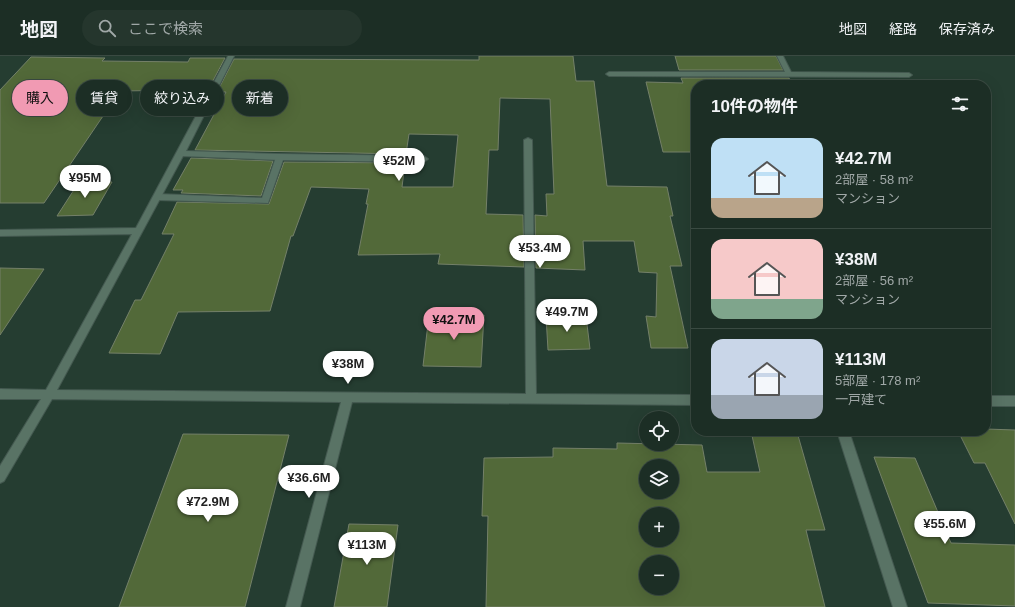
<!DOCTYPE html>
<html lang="ja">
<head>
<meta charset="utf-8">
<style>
	:root { --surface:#1c2e25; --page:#25362d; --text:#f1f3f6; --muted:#a0a8a7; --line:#3a4a42; --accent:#f19ab3 }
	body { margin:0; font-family:Helvetica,"Noto Sans JP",sans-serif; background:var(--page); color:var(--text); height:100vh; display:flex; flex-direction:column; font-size:15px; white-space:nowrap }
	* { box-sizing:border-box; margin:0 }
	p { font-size:13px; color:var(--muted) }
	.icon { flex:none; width:22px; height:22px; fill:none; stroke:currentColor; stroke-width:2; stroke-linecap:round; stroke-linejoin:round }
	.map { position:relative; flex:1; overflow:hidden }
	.sheet { position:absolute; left:691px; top:24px; width:300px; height:356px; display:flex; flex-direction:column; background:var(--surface); border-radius:16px; box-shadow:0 4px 16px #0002,0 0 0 1px var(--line) }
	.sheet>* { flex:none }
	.hud { position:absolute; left:12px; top:24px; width:380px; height:36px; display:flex; gap:8px }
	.fabs { position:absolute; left:639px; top:355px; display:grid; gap:8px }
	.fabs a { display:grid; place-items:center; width:40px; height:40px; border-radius:50%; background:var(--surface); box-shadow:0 4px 16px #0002,0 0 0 1px var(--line); font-size:20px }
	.price { position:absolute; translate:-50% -34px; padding:0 9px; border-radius:14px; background:#fff; color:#222; font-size:13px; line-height:26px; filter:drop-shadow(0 1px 2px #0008) }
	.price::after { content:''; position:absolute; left:50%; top:24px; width:12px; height:9px; margin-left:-6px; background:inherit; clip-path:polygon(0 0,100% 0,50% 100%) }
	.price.on { background:var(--accent); color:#111 }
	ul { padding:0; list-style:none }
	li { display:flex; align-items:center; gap:12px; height:100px; padding:0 20px }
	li+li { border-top:1px solid var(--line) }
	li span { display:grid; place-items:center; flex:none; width:112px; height:80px; border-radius:12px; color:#555 }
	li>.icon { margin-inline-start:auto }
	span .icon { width:48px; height:48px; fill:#fffc; stroke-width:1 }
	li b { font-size:17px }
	h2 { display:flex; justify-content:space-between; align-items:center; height:48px; padding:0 20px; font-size:17px }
	.tag { padding:0 14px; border-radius:18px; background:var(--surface); box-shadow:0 4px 16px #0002,0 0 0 1px var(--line); font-size:14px; line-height:36px }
	.tag.on { background:var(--accent); color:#111 }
	header { display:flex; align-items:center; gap:24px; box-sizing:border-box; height:56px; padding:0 20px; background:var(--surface); border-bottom:1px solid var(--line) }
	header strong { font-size:19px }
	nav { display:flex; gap:22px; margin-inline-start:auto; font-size:14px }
	.search { width:280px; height:36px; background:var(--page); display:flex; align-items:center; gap:10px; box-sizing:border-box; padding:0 14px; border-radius:22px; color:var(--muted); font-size:15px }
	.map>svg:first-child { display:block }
</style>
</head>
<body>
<header>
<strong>地図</strong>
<div class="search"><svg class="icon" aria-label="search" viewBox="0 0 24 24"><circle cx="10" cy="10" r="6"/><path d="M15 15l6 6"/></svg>ここで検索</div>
<nav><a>地図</a><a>経路</a><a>保存済み</a></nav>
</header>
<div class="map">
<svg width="1015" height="551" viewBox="0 0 1015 551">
	<rect width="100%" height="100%" fill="#253d31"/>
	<!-- building -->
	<path fill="#526939" stroke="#748069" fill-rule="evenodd" d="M479,0H573L576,25H594L607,130L667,131L673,160H670L682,210H670L688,292H651L646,260L656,261L657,217L639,216L634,185H583L585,214L536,212L535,159L547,160L546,138H554L550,43L500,42L498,94H489L486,158L523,159L524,211L438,208L440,198L358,199L368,148H366L369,133L311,131L293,180H291L270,255L178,256L160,298L109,297L135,244H141L174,178H162L177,146L269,148L284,106L405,107L402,131H453L458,79L409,78L406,98L195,94L226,36H217L234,3L479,4Z
		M675,0H776L783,14H679Z
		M31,1L105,2L102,5L188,6L190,2H225L207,36H184L185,34L120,35L44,147H0V34Z
		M681,22H789L792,29H696V96H663L646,26L683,27Z
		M191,102L273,105L261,140L181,137L183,134H173Z
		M79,126H112L93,159L57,160Z
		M0,212L44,213L0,279Z
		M429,259H484L481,311L423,310Z
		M546,260H586L590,293L548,294Z
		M986,373L1015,374V468L985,407H974L958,375H986Z
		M751,375L797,376L825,474H806L825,551H486L488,460H482L484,402L553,401V392L617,393V387L702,389L707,416H760ZM646,410H672V436H646ZM646,458H672V484H646ZM646,506H672V532H646Z
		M183,378L289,379L245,551H119Z
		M874,401L915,402L951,487L1015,489V550L928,547Z
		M349,468L398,469L387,551H334Z"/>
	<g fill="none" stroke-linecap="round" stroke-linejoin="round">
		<!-- service casing -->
		<g stroke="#445950" stroke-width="2">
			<path id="service" d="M280,98L284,101L268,147L157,144L153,141L157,138L262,142L276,101Z"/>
		</g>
		<!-- minor casing -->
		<g stroke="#445950" stroke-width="2">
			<path id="minor" d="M228,0H234L186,95L280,98L424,100L428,103L424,106L280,104L183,100L57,334L526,338L524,84L528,82L532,84L536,338L696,339V349L352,346L300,551H286L341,346L52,343L4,425L0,427V410L41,343H0V333L46,334L132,178L0,180V174L136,172Z
				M777,0H783L791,16L909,17L912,19L909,21L609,20L606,18L609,16H785Z
				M986,340H1015V350H986Z
				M837,375H849L907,551H893Z"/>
		</g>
		<!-- service -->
		<use href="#service" fill="#597365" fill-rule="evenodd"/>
		<!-- minor -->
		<use href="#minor" fill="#597365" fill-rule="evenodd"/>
	</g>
</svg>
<div class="fabs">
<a><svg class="icon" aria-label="locate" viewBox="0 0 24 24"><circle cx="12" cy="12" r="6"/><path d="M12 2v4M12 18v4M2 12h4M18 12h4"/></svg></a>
<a><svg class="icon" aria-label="layers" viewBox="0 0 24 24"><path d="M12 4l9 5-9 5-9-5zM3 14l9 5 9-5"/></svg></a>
<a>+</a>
<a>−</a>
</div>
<b class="price" style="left:399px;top:126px">¥52M</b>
<b class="price" style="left:85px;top:143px">¥95M</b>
<b class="price" style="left:540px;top:213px">¥53.4M</b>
<b class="price" style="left:567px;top:277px">¥49.7M</b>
<b class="price on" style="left:454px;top:285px">¥42.7M</b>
<b class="price" style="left:348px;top:329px">¥38M</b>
<b class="price" style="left:309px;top:443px">¥36.6M</b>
<b class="price" style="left:208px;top:467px">¥72.9M</b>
<b class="price" style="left:945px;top:489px">¥55.6M</b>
<b class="price" style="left:367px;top:510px">¥113M</b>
<div class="hud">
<a class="tag on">購入</a>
<a class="tag">賃貸</a>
<a class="tag">絞り込み</a>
<a class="tag">新着</a>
</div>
<section class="sheet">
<h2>10件の物件<svg class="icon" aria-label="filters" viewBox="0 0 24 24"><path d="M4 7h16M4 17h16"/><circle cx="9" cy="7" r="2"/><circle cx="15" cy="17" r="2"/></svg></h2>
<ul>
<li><span style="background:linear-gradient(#bfe0f5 75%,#b9a48a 0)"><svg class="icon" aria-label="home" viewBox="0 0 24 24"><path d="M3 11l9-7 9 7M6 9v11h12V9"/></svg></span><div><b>¥42.7M</b><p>2部屋 · 58 m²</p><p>マンション</p></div></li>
<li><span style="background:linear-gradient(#f6c9c9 75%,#7fa58c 0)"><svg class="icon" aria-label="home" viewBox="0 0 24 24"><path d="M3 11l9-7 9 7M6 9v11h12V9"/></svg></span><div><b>¥38M</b><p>2部屋 · 56 m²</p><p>マンション</p></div></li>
<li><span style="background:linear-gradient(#c9d6e8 70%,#9aa5b1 0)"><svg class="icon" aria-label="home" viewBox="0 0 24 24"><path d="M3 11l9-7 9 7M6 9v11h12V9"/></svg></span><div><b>¥113M</b><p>5部屋 · 178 m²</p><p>一戸建て</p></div></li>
</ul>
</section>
</div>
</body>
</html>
